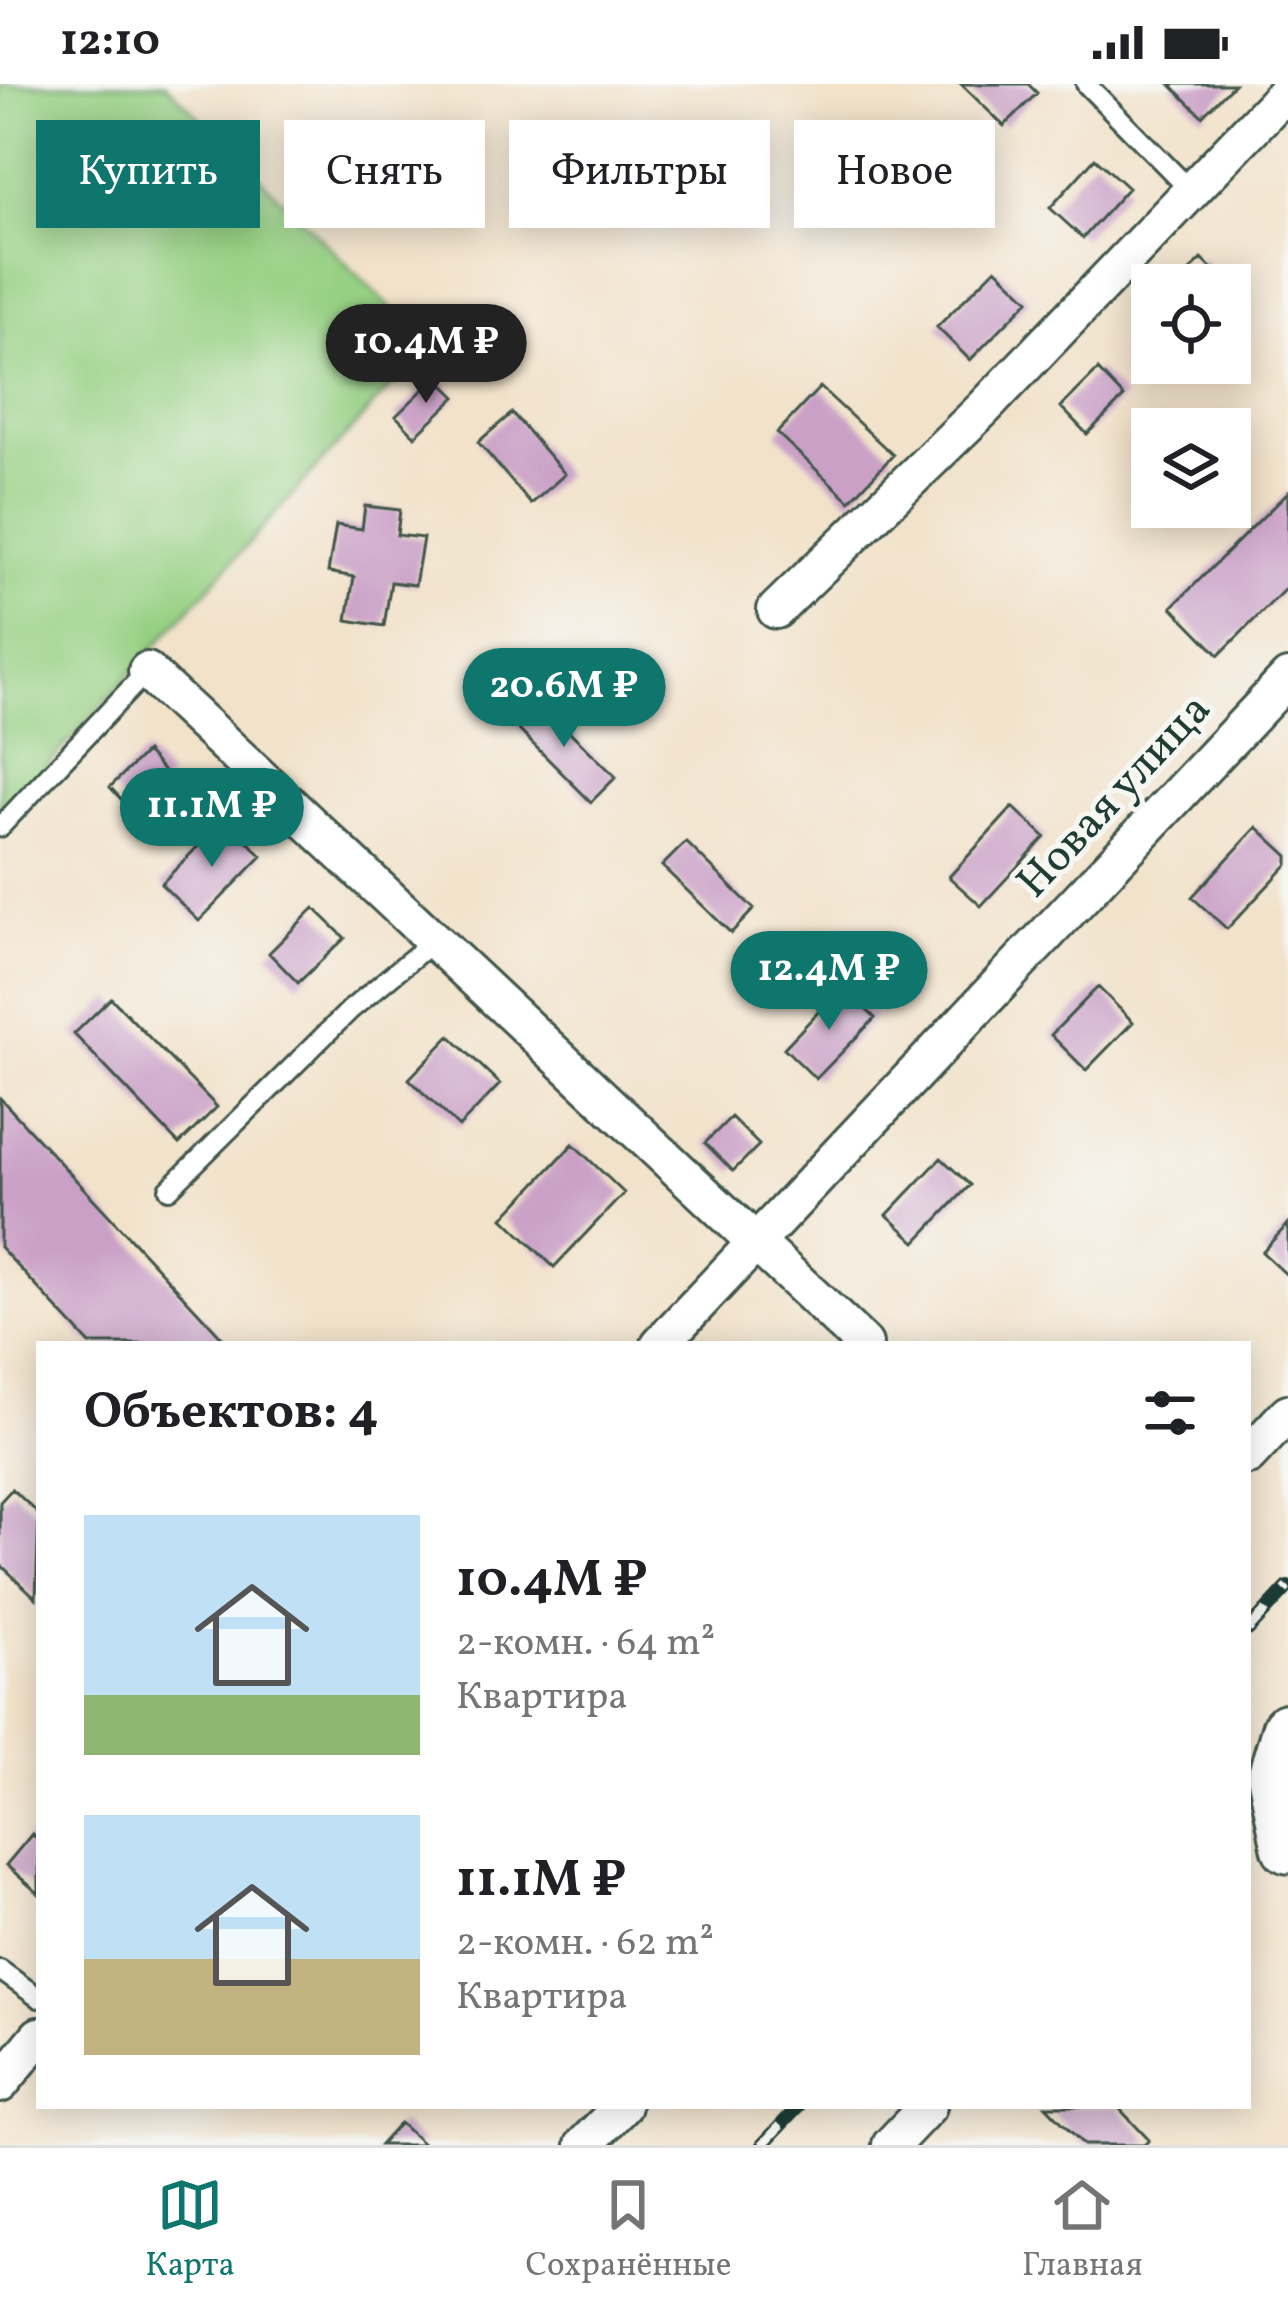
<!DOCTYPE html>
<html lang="ru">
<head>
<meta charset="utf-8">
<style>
	:root { --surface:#fff; --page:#f6f6f6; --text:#202124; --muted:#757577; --line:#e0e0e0; --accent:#0f766e }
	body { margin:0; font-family:Vollkorn,serif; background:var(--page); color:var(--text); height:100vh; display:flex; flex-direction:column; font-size:45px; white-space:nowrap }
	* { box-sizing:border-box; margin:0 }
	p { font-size:39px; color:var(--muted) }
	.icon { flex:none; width:66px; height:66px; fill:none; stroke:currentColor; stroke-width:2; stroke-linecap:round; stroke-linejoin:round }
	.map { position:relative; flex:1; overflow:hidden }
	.side { position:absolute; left:36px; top:1257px; width:1215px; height:768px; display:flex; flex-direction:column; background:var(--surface); border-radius:0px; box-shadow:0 6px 30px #0003 }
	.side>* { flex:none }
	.banner { position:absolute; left:36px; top:36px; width:1218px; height:108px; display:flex; gap:24px }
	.controls { position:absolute; left:1131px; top:180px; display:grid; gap:24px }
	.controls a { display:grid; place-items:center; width:120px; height:120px; border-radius:0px; background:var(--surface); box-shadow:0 6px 30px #0003; font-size:60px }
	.price { position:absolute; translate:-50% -102px; padding:0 27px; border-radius:42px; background:var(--accent); color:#fff; font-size:39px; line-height:78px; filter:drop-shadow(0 3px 6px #0008) }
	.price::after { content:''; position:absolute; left:50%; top:72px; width:36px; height:27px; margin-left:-18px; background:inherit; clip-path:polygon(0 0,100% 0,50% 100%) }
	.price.selected { background:#222; color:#fff }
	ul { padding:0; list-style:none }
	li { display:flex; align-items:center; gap:36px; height:300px; padding:0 48px }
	li span { display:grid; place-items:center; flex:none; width:336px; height:240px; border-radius:0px; color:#555 }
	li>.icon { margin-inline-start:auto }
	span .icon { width:144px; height:144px; fill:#fffc; stroke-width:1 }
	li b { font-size:51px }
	h2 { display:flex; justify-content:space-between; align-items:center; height:144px; padding:0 48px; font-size:51px }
	.chip { padding:0 42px; border-radius:0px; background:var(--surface); box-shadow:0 6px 30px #0003; font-size:42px; line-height:108px }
	.chip.selected { background:var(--accent); color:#fff }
	.status { display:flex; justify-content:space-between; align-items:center; height:84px; padding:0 60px; background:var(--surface); direction:ltr }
	.status svg { height:33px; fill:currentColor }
	.tab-bar { display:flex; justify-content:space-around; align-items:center; height:168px; border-top:3px solid var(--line); background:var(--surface); font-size:33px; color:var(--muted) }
	.tab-bar a { display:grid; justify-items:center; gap:6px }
	.tab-bar .selected { color:var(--accent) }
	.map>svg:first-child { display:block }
</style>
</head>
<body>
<div class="status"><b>12:10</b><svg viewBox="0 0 49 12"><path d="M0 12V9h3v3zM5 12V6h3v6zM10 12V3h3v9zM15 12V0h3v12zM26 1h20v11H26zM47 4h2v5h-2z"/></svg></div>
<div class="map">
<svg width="1288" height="2061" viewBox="0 0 1288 2061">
	<rect width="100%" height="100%" fill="#f6f6f2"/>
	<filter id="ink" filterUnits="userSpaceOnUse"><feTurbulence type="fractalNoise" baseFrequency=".00833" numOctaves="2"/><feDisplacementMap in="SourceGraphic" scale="24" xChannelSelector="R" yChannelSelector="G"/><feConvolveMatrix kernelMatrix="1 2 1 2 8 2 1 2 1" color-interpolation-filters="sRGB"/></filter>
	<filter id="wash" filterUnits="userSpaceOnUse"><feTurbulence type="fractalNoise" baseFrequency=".004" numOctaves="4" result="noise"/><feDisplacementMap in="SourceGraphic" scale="48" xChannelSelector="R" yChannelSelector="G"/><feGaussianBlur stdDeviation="2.7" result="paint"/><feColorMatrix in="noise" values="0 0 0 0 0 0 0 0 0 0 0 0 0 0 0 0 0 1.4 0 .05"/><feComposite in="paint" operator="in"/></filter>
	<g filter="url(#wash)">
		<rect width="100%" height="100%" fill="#f2e2ca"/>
		<!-- green -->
		<path fill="#96d083" stroke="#5a865c" stroke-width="3" d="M0,0H166L428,261L0,734Z"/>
		<g id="blocks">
			<!-- building -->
			<path fill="#caa0c7" d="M961,0H1028L1037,9L1004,42Z
				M1170,0H1234L1202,32Z
				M1095,74L1128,104L1083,154L1050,124Z
				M1202,175L1228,201H1176Z
				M996,184L1029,216L970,276L937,243Z
				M1098,286L1124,313L1087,350L1061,323Z
				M436,293L456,313L415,352L396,332Z
				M820,303L893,371L850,417L777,349Z
				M512,329L565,390L531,420L478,358Z
				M1288,408V502L1219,571L1172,523Z
				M365,422L400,426L397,451L423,454L415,501L391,498L384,542L347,536L354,493L328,488L336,441L362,445Z
				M535,614L616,693L591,718L511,638Z
				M146,668L169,693L133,728L110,703Z
				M1013,723L1045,753L981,822L949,793Z
				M225,735L262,772L199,837L161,800Z
				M1257,743L1288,772V780L1227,845L1192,813Z
				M686,758L754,825L731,849L662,782Z
				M314,824L345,854L298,899L269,869Z
				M842,903L875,934L816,995L784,964Z
				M1098,903L1133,938L1086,986L1051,951Z
				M111,914L217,1023L179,1060L74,950Z
				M450,952L500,1000L459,1043L409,995Z
				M0,1014L228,1260H90L0,1163Z
				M731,1033L759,1061L733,1087L705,1059Z
				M573,1060L624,1109L554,1183L503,1134Z
				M941,1074L970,1101L916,1158L887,1131Z
				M1288,1140V1192L1262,1168Z
				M12,1405L39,1430L36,1514L0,1480V1418Z
				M32,1750L39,1756V1810L6,1781Z
				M1046,2022H1117L1149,2056L1144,2061H1084Z
				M400,2039L424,2061H380Z"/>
		</g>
	</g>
	<g filter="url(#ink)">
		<use href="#blocks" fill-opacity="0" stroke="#3f564a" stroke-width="3"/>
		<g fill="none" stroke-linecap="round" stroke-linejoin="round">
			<!-- lane casing -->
			<g stroke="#3f564a" stroke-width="24">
				<path id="lane" d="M1086,0L1192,108
					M0,743L147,587
					M169,1105L350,926L432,858
					M0,1886L39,1914"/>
			</g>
			<!-- street casing -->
			<g stroke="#3f564a" stroke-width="42">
				<path id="street" d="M776,526L983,325L1288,6
					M147,587L864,1260
					M660,1260L1288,594
					M1248,1372L1288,1329
					M0,2000L39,1952
					M584,2061L622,2022
					M891,2061L928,2022"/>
			</g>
			<!-- secondary casing -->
			<g stroke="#3f564a" stroke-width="57">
				<path id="secondary" d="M1288,1645L1274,1692L1288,1763"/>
			</g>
			<!-- lane -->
			<use href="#lane" stroke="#fff" stroke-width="18"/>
			<!-- street -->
			<use href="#street" stroke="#fff" stroke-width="36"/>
			<!-- secondary -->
			<use href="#secondary" stroke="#fff" stroke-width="51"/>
			<!-- rail casing -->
			<g stroke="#1f3d34" stroke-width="14">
				<path id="rail" d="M1248,1546L1288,1503
					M762,2061L799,2022"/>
			</g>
			<!-- rail -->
			<use href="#rail" stroke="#f6f6f2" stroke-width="9" stroke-dasharray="27" stroke-linecap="butt"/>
		</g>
	</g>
	<g text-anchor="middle" stroke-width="10" stroke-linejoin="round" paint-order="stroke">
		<!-- street labels -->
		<g font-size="45" fill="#1f3d34" stroke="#f6f6f2">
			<text transform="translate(1112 710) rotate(-47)" y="16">Новая улица</text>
		</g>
	</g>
</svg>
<div class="controls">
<a><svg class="icon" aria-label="locate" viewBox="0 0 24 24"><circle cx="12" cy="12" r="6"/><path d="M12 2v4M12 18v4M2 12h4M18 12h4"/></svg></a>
<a><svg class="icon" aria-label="layers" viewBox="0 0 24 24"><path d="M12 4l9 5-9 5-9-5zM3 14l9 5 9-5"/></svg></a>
</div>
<b class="price selected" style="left:426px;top:322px">10.4M ₽</b>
<b class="price" style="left:564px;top:666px">20.6M ₽</b>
<b class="price" style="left:212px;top:786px">11.1M ₽</b>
<b class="price" style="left:829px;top:949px">12.4M ₽</b>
<div class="banner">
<a class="chip selected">Купить</a>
<a class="chip">Снять</a>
<a class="chip">Фильтры</a>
<a class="chip">Новое</a>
</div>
<section class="side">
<h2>Объектов: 4<svg class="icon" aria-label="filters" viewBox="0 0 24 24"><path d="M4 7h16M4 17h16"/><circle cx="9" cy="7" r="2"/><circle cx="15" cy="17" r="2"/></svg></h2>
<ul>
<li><span style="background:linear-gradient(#bfe0f5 75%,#8fb573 0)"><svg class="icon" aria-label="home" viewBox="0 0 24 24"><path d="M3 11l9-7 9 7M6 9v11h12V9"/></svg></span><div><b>10.4M ₽</b><p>2-комн. · 64 m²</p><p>Квартира</p></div></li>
<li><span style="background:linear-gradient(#bfe0f5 60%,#c2b280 0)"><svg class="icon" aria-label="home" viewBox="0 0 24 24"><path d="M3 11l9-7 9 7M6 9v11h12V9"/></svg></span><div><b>11.1M ₽</b><p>2-комн. · 62 m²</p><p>Квартира</p></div></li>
</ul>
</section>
</div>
<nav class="tab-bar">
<a class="selected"><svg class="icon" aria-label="map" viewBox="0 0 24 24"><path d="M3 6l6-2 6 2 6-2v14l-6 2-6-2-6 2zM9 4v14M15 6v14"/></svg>Карта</a>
<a><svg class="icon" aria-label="saved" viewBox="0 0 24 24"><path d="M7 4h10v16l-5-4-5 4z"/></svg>Сохранённые</a>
<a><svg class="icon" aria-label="home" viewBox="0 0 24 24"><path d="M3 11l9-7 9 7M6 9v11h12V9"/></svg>Главная</a>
</nav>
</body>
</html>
